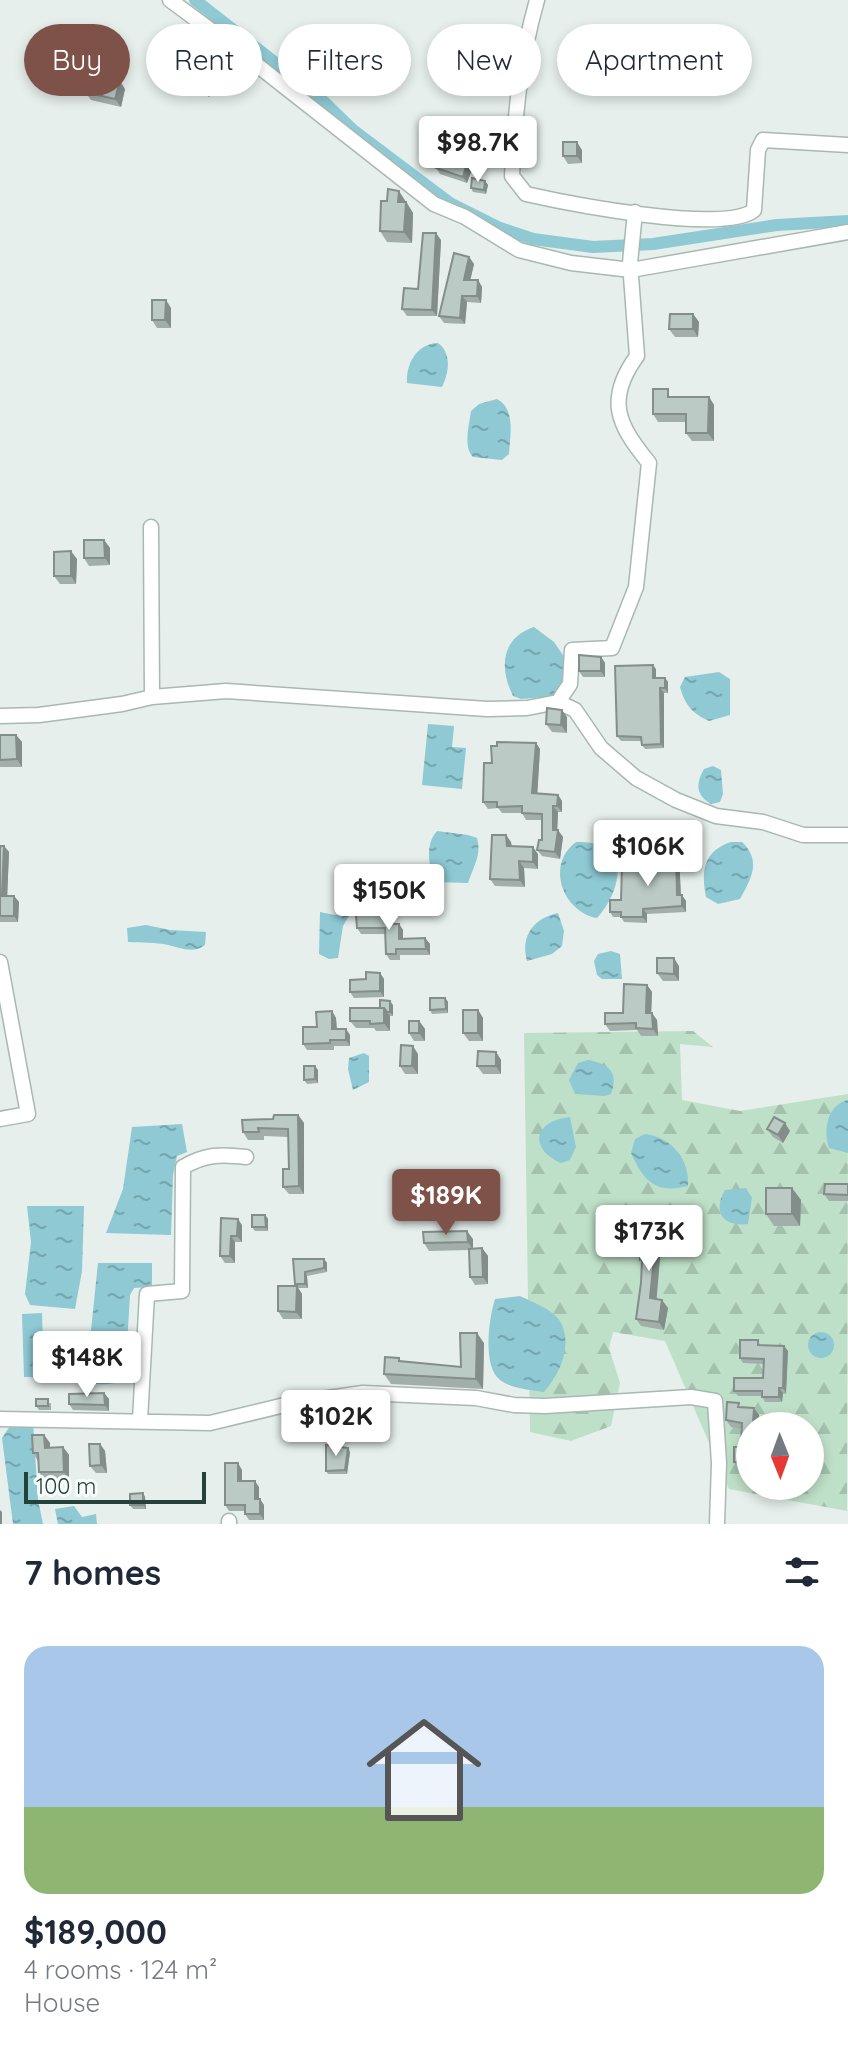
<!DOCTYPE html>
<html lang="en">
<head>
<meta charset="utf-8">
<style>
	:root { --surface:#fff; --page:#f2f2f3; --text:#1f2937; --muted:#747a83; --accent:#7f5249 }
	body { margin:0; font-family:Quicksand,sans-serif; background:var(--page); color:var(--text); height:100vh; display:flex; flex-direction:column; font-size:30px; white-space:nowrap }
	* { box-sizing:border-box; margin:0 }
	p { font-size:26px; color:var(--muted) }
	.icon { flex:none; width:44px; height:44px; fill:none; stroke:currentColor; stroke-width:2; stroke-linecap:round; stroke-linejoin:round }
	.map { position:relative; height:1524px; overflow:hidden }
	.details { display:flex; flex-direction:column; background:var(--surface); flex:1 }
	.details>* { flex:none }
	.hud { position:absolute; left:24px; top:24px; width:800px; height:72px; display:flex; gap:16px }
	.needle { width:52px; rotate:179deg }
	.buttons { position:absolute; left:736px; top:1412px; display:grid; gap:16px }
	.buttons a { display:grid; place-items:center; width:88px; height:88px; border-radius:50%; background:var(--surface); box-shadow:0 4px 12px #0003; font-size:40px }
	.scale { position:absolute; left:24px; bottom:20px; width:182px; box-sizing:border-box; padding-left:8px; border:4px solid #24423a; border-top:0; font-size:22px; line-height:28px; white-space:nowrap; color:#24423a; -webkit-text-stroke:6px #f7fbf9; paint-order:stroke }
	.price { position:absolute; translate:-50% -68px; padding:0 18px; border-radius:8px; background:#fff; color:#222; font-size:26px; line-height:52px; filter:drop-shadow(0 2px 4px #0008) }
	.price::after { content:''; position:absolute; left:50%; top:48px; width:24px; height:18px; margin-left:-12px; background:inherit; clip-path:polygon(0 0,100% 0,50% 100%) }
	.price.selected { background:var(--accent); color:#fff }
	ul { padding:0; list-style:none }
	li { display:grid; align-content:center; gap:16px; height:424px; padding:0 24px }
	li span { display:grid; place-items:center; height:248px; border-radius:24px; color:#555 }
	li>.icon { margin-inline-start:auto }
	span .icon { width:144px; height:144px; fill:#fffc; stroke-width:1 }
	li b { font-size:34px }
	h2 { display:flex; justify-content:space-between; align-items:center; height:96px; padding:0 24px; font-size:34px }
	.tag { padding:0 28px; border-radius:36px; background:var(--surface); box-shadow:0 4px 12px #0003; font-size:28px; line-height:72px }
	.tag.selected { background:var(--accent); color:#fff }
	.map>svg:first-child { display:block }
</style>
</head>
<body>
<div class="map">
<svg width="848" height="1524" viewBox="0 0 848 1524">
	<defs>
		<pattern id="forest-firs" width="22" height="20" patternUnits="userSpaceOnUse" patternTransform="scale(2)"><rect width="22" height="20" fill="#bfe0c8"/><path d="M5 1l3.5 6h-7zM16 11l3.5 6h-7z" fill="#a4c1ad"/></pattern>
		<pattern id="water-ripples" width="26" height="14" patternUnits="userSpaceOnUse" patternTransform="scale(2)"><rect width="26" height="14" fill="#8ec9d4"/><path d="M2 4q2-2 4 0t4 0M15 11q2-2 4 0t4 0" fill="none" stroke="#74a5ad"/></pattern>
	</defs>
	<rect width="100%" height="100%" fill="#e6efeb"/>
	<!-- forest -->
	<path fill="url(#forest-firs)" fill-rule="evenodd" d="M693,1031L713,1047L680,1044L682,1100L740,1111L848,1094L847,1511L729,1489L665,1341L613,1332L609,1348L620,1383L611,1426L571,1441L530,1432L524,1033ZM750,1426H810V1486H750Z"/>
	<!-- water -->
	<path fill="url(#water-ripples)" d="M438,343C452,353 449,373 442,387L407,383C406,363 417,344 438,343Z
		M497,399C516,409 510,436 509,454L502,460L473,457C463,446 469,426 471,411L479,404Z
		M534,627L554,642L567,661L564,681L558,696L521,699L513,696C499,668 501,638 534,627Z
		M719,672L730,679V715L709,721C692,713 685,705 680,687L685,677Z
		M428,724L454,726L452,747L466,748L462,789L422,785Z
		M713,766L721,770L723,794L720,802L711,804C695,795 696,783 704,769Z
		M437,831L468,835L477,838C482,855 473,867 468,883L436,882C428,867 425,844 437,831Z
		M576,842C587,842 604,843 612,853C626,871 611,904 597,918C563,912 545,865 576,842Z
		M731,842H742C762,861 751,879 740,899L718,904L706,897C701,872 703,851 731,842Z
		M320,912L335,915L351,912L343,926L338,958L329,959L319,954Z
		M558,913L564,931L562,946L552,954L527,961C520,936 534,918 558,913Z
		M146,925L170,930L206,932L205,945C193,954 181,948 168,945C156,942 141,943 128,942L127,928Z
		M611,951L620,954L622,979H602L597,975L594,961L598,954Z
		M364,1053L369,1056V1082L353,1090L348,1069L349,1058Z
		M588,1060C609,1064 619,1072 611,1094L605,1096L575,1094L569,1080L578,1063Z
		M848,1100V1153L829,1148C823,1130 827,1105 848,1100Z
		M570,1117L576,1147L570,1160L561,1163C527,1148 535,1120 570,1117Z
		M182,1124L187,1152L177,1156L173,1175L171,1235L106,1233L123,1189L132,1127Z
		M645,1134C671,1137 690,1159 688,1186C656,1194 644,1182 631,1153L635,1139Z
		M746,1188L752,1198L748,1224C723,1227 712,1212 725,1190Z
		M27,1206H84L82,1271L75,1309L30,1305L25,1294L31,1242Z
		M98,1263H152V1287L134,1288L130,1295L125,1377C116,1386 103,1384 90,1384L87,1369Z
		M520,1296C532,1302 555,1310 561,1323C573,1347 559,1375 544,1392C531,1390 512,1389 500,1380C482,1366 489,1318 495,1299Z
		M42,1313L44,1377H24L22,1314Z
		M808 1345a13 13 0 1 1 26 0a13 13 0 1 1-26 0Z
		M33,1421L38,1500L43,1524H13L2,1438L10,1426Z
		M74,1506L82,1517L96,1514L97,1524H58L55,1509Z"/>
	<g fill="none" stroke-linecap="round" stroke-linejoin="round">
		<!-- canal -->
		<path stroke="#8ec9d4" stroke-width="12" d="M195,0L318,96L353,130L450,203L500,228L533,239L593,247L653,244L777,225L848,221"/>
		<!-- street casing -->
		<g stroke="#a8b8b2" stroke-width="17">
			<path id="street" d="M170,0L243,54L434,204L465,217L519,250L571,263L631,270L848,232
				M537,0C520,60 515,114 512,176L526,194C566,203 726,235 754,210L758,150L763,140L848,145
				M151,527L152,697
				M558,702L570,684L572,650L612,648L636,587L649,463C618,425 605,400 637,356L630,263L635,212
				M0,716L39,715L122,704L152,697L226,691L487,709L527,708L558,702L575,710L601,748L636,778L676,800L716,816L763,822L803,835H848
				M0,962L28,1114L0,1119
				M0,1419L210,1423L293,1403L363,1393L476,1398L514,1405L545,1406L691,1397L715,1401L719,1463L717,1524
				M140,1420L147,1294L182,1291L183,1167C206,1154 221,1154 246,1157
				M229,1521V1524"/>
		</g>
		<!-- street -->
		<use href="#street" stroke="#fff" stroke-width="14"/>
	</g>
	<!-- wall -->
	<path fill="#a1aea9" d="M207,60L213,68L210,73L217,82L209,97L200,91L198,95L188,89L183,81Z
		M125,89L121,107L91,100L85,92Z
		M582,150V163L568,164L563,156Z
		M436,168L472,169L467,183L440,174Z
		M485,181L488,185L486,194L473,192L471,188Z
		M406,201L413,213L412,243L387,242L380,231Z
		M441,240L437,316H407L402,309L418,289Z
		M469,257L474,264L470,280H478L482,287L481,303L467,302L465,324L444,323L439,316Z
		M171,308V328H157L152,320Z
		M693,314L699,322L698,337H675L669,329Z
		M673,397H709L714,405V441H692L686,433V422H658L653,414Z
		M104,540L110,548V565L89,566L84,558Z
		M77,559L76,584H60L54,576Z
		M601,657L605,663V677H583L579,671Z
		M656,669V678H665L668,682V693H664V748L645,749L642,745L641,741H621L617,736Z
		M567,717V733L552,732L546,724Z
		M0,735H16L22,742V767H0Z
		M536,743L540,749L537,793L558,795L562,801V812H558L557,830L563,837L560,859L542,856L537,850L542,840V820H526L522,813H502L498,808L488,809L483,802L492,763Z
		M643,830L648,838L649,851H633L628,843Z
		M689,838L691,842V856L682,855L680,852Z
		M511,842L512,846L538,854V869L524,868L525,887L495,886L490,879Z
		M0,846H4L9,852L7,896H14L19,902L18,922H0Z
		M676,850L679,855L681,895L686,901V912L647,914V923L624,922L621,917H613L610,912L621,900L665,864Z
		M390,912L394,918V924H399L403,930V939L425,938L430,944V955H400V960H390L386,954L385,934H361L357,928Z
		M679,966V981H663L657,973Z
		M380,973L384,979V997L354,998L350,992L366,979Z
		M647,985L652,992L651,1013L657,1020L658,1036H641L637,1030L610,1031L605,1024L623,1013Z
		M445,998L448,1002V1013L432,1014L430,1010Z
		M393,1005V1016H389L390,1031H376L374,1028H356L350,1021L380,1008Z
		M478,1010L483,1018V1041H469L463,1033Z
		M332,1011L336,1018L337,1029H346L350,1035V1046H334V1050H307L303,1044Z
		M419,1021L425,1029V1041H414L409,1033Z
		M496,1052L501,1060V1074H483L477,1066Z
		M418,1054V1074H405L400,1066Z
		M318,1070V1083L307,1084L304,1080Z
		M298,1115L304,1123V1194H289L283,1187L289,1169L288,1137L264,1136V1140H248L243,1132L273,1119Z
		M767,1129L790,1131L783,1143L773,1137Z
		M848,1184V1201H829L824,1194Z
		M792,1188L801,1200L800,1226H774L766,1214Z
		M265,1215L268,1219V1231H255L252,1227Z
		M221,1218L242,1225V1242H235V1263H225L220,1256Z
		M667,1228L668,1246H661L656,1299L668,1308L664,1330L641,1326L636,1319L641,1283L642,1263L640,1260L644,1242Z
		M473,1239V1249L482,1248L488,1256V1284L475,1285L470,1277L469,1250L429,1251L424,1243Z
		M293,1259H324L327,1263V1272L307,1276L308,1288H298L302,1294V1319H283L278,1311L296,1286Z
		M758,1340L760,1345L784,1346L788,1351L786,1393H783L782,1402H765L762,1396H738L734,1391L763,1378L764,1364L743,1363L740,1358Z
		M484,1343L483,1389L391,1384L384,1374L399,1358L401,1361L461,1367Z
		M104,1393L109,1399V1411L73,1410L69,1404Z
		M51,1403V1410H39L36,1406Z
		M742,1407L754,1408L759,1415V1424H765L767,1426H750V1469L739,1470L734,1462L741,1447V1429L731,1427L726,1420Z
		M44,1435L50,1443V1447H63L69,1455V1480H44L39,1472L38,1461L33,1453Z
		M100,1444L105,1451L107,1473H96L90,1466Z
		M350,1452L347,1474H328L326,1471Z
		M242,1470V1481L259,1487V1499L264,1505V1520H249L245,1514V1511H229L225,1505Z
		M143,1493L145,1497L146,1509H133L130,1505Z"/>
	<!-- shaded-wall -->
	<path fill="#838d89" d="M207,60L213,68L208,77L203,69Z
		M212,74L217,82L209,97L204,89Z
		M120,81L125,89L121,107L115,99Z
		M194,83L200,91L198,95L193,87Z
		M577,142L582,150V163L577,156Z
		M467,163L472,169L467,183L463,177Z
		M485,181L488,185L486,194L484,190Z
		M399,191L413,213L412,243L404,232L398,202Z
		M436,233L441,240L437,316L432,310Z
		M469,257L474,264L469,286L464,280Z
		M478,280L482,287L481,303L477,296Z
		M462,296L467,302L465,324L460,318Z
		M166,300L171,308V328L165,320Z
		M693,314L699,322L698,337L693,329Z
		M709,397L714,405V441L708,433Z
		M104,540L110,548V565L105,558Z
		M71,551L77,559L76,584L71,576Z
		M601,657L605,663V677L601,671Z
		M653,665L656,669V682L653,678Z
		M665,678L668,682V693L665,688Z
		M660,688L664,693V748L661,744Z
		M562,710L567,717V733L561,725Z
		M16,735L22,742V767L17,759Z
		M536,743L540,749L537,800L532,793Z
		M558,795L562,801V812L557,806Z
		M553,806L558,812L557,836L553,830Z
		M558,830L563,837L560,859L555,852Z
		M643,830L648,838L649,851L643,843Z
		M506,835L511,842L512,853L507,846Z
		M689,838L691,842V856L689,852Z
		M4,846L9,852L7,902L2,896Z
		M533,847L538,854V869L533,862Z
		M676,850L679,855L681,901L677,895Z
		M519,861L524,868L525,887L520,880Z
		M682,895L686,901V912L682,906Z
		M14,896L19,902L18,922L14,916Z
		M643,909L647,914V923L643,917Z
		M390,912L394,918V930L390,924Z
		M399,924L403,930V945L399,939Z
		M425,938L430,944V955L426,949Z
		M674,958L679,966V981L674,974Z
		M380,973L384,979V997L380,991Z
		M647,985L652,992L651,1020L646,1013Z
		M445,998L448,1002V1013L446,1009Z
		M390,1001L393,1005V1016L390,1012Z
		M384,1008L390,1016V1031L384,1023Z
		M478,1010L483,1018V1041L478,1033Z
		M332,1011L336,1018L337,1035L332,1029Z
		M652,1013L657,1020L658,1036L653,1029Z
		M419,1021L425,1029V1041L419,1033Z
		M346,1029L350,1035V1046L346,1040Z
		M413,1046L418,1054V1074L412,1066Z
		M496,1052L501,1060V1074L496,1066Z
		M315,1066L318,1070V1083L315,1079Z
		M298,1115L304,1123V1194L299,1186Z
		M785,1123L790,1131L783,1143L778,1135Z
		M792,1188L801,1200L800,1226L792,1214Z
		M265,1215L268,1219V1231L266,1227Z
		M238,1219L242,1225V1242L237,1236Z
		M662,1220L667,1228L668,1246L662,1238Z
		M467,1231L473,1239V1250L468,1242Z
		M231,1236L235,1242V1263L230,1256Z
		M656,1238L661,1246L656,1306L650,1298Z
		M482,1248L488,1256V1284L483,1277Z
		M324,1259L327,1263V1272L324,1268Z
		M305,1272L307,1276L308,1288L305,1284Z
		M297,1286L302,1294V1319L296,1312Z
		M662,1300L668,1308L664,1330L659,1322Z
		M477,1333L484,1343L483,1389L476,1379Z
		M784,1346L788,1351L786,1393L783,1388Z
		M779,1388L783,1393L782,1402L779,1397Z
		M104,1393L109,1399V1411L105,1405Z
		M754,1408L759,1415L758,1426L753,1423Z
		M44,1435L50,1443V1455L45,1448Z
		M100,1444L105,1451L107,1473L101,1465Z
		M63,1447L69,1455V1480L64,1472Z
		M348,1448L350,1452L347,1474L345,1470Z
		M238,1463L242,1470V1487L238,1481Z
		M255,1481L259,1487V1505L255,1499Z
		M143,1493L145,1497L146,1509L143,1505Z
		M260,1499L264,1505V1520L260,1514Z
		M0,1510L2,1512V1524H0Z"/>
	<!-- building -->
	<path fill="#bbcac4" stroke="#838d89" stroke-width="2" d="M197,55L207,60L203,69L212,74L204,89L194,83L193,87L183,81Z
		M90,74L120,81L115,99L85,92Z
		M563,142H577V156H563Z
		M443,153L467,163L463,177L436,168Z
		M472,178L485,181L484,190L471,188Z
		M388,189L399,191L398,202H406L404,232L380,231L381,201H387Z
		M423,233H436L432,310L402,309L404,288L418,289Z
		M454,253L469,257L464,280H478L477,296H462L460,318L439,316Z
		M152,300H166L165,320H152Z
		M670,314H693V329H669Z
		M653,389H668V397H709L708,433H686V414H653Z
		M84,540H104L105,558H84Z
		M71,551V576H54V552Z
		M579,655L601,657V671H579Z
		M653,665V678H665V688H660L661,744L642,745L641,737L617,736L615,666Z
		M547,708L562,710L561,725L546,724Z
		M0,735H16L17,759L0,760Z
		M497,742L536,743L532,793L558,795L557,806H553V830H558L555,852L537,850L539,840H542V814L522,813V806L497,807V802H483L484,763H492L491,746H497Z
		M628,830H643V843H628Z
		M492,835H506L507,846L533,847V862L519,861L520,880L490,879Z
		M680,838H689V852H680Z
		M0,846H4L2,896H14V916H0Z
		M666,850H676L677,895H682V906L643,909V917H621V912H610V900H621L622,865L665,864Z
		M390,912V924H399V939L425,938L426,949H396V954H386L385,928H357L356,915Z
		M657,958H674V974L657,973Z
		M366,972L380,973V991L350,992V980L366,979Z
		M624,984L647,985L646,1013H652L653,1029L636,1028V1023L605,1024V1013H623Z
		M430,998H445L446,1009L430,1010Z
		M380,1000L390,1001V1012H387L384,1008H380Z
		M350,1008H384V1023L370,1024V1021H350Z
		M463,1010H478V1033H463Z
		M332,1011V1029H346V1040H330V1043L303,1044V1027H317L316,1012Z
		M409,1021H419V1033H409Z
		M401,1045L413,1046L412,1066H400Z
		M478,1051L496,1052V1066H477Z
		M304,1066H315V1079L304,1080Z
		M274,1115H298L299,1186L283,1187V1169H289L288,1129L258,1128L259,1132H243L242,1120L273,1119Z
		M774,1117L785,1123L778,1135L767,1129Z
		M825,1184H848V1195L824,1194Z
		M766,1188H792V1214H766Z
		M252,1215H265L266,1227H252Z
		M221,1218L238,1219L237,1236H231L230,1256H220Z
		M662,1220V1238H656L650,1298L662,1300L659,1322L636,1319L641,1283L642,1260H640L641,1242H644L643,1221Z
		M467,1231L468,1242L424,1243L423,1232Z
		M482,1248L483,1277H470L469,1249Z
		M293,1259H324V1268L305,1272V1284H295Z
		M278,1286H297L296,1312L278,1311Z
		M460,1333H477L476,1379L384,1374L385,1357L399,1358V1361L461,1367Z
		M740,1340H758V1345L784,1346L783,1388H779V1397H762V1391H734V1378H763L764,1359L740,1358Z
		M104,1393L105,1405L69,1404V1394Z
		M36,1399H48V1406H36Z
		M727,1402L739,1403L738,1407L754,1408L753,1423L765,1424V1426H750V1462H734V1447H741L742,1423L726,1420Z
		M32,1435H44L45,1448L63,1447L64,1472H39L38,1453H33Z
		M89,1444H100L101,1465L90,1466Z
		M326,1445L348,1448L345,1470L326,1471Z
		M225,1463H238V1481H255V1499H260V1514H245V1505H225Z
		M143,1493V1505H130V1494Z"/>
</svg>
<div class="buttons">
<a><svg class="needle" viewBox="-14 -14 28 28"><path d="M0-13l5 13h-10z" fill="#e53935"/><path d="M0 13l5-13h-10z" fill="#747a83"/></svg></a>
</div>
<div class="scale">100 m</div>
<b class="price" style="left:478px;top:184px">$98.7K</b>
<b class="price" style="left:648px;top:888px">$106K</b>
<b class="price" style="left:389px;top:932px">$150K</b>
<b class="price selected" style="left:446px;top:1237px">$189K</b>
<b class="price" style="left:649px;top:1273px">$173K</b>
<b class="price" style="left:87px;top:1399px">$148K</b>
<b class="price" style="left:336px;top:1458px">$102K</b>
<div class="hud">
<a class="tag selected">Buy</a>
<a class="tag">Rent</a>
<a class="tag">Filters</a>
<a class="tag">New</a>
<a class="tag">Apartment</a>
</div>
</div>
<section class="details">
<h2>7 homes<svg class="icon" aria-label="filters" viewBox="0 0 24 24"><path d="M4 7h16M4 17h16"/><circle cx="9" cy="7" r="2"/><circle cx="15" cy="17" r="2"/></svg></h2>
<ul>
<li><span style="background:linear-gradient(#a9c7e8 65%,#8fb573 0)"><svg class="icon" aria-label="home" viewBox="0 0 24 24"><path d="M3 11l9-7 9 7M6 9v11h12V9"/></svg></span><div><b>$189,000</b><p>4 rooms · 124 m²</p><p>House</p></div></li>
</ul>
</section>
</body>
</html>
